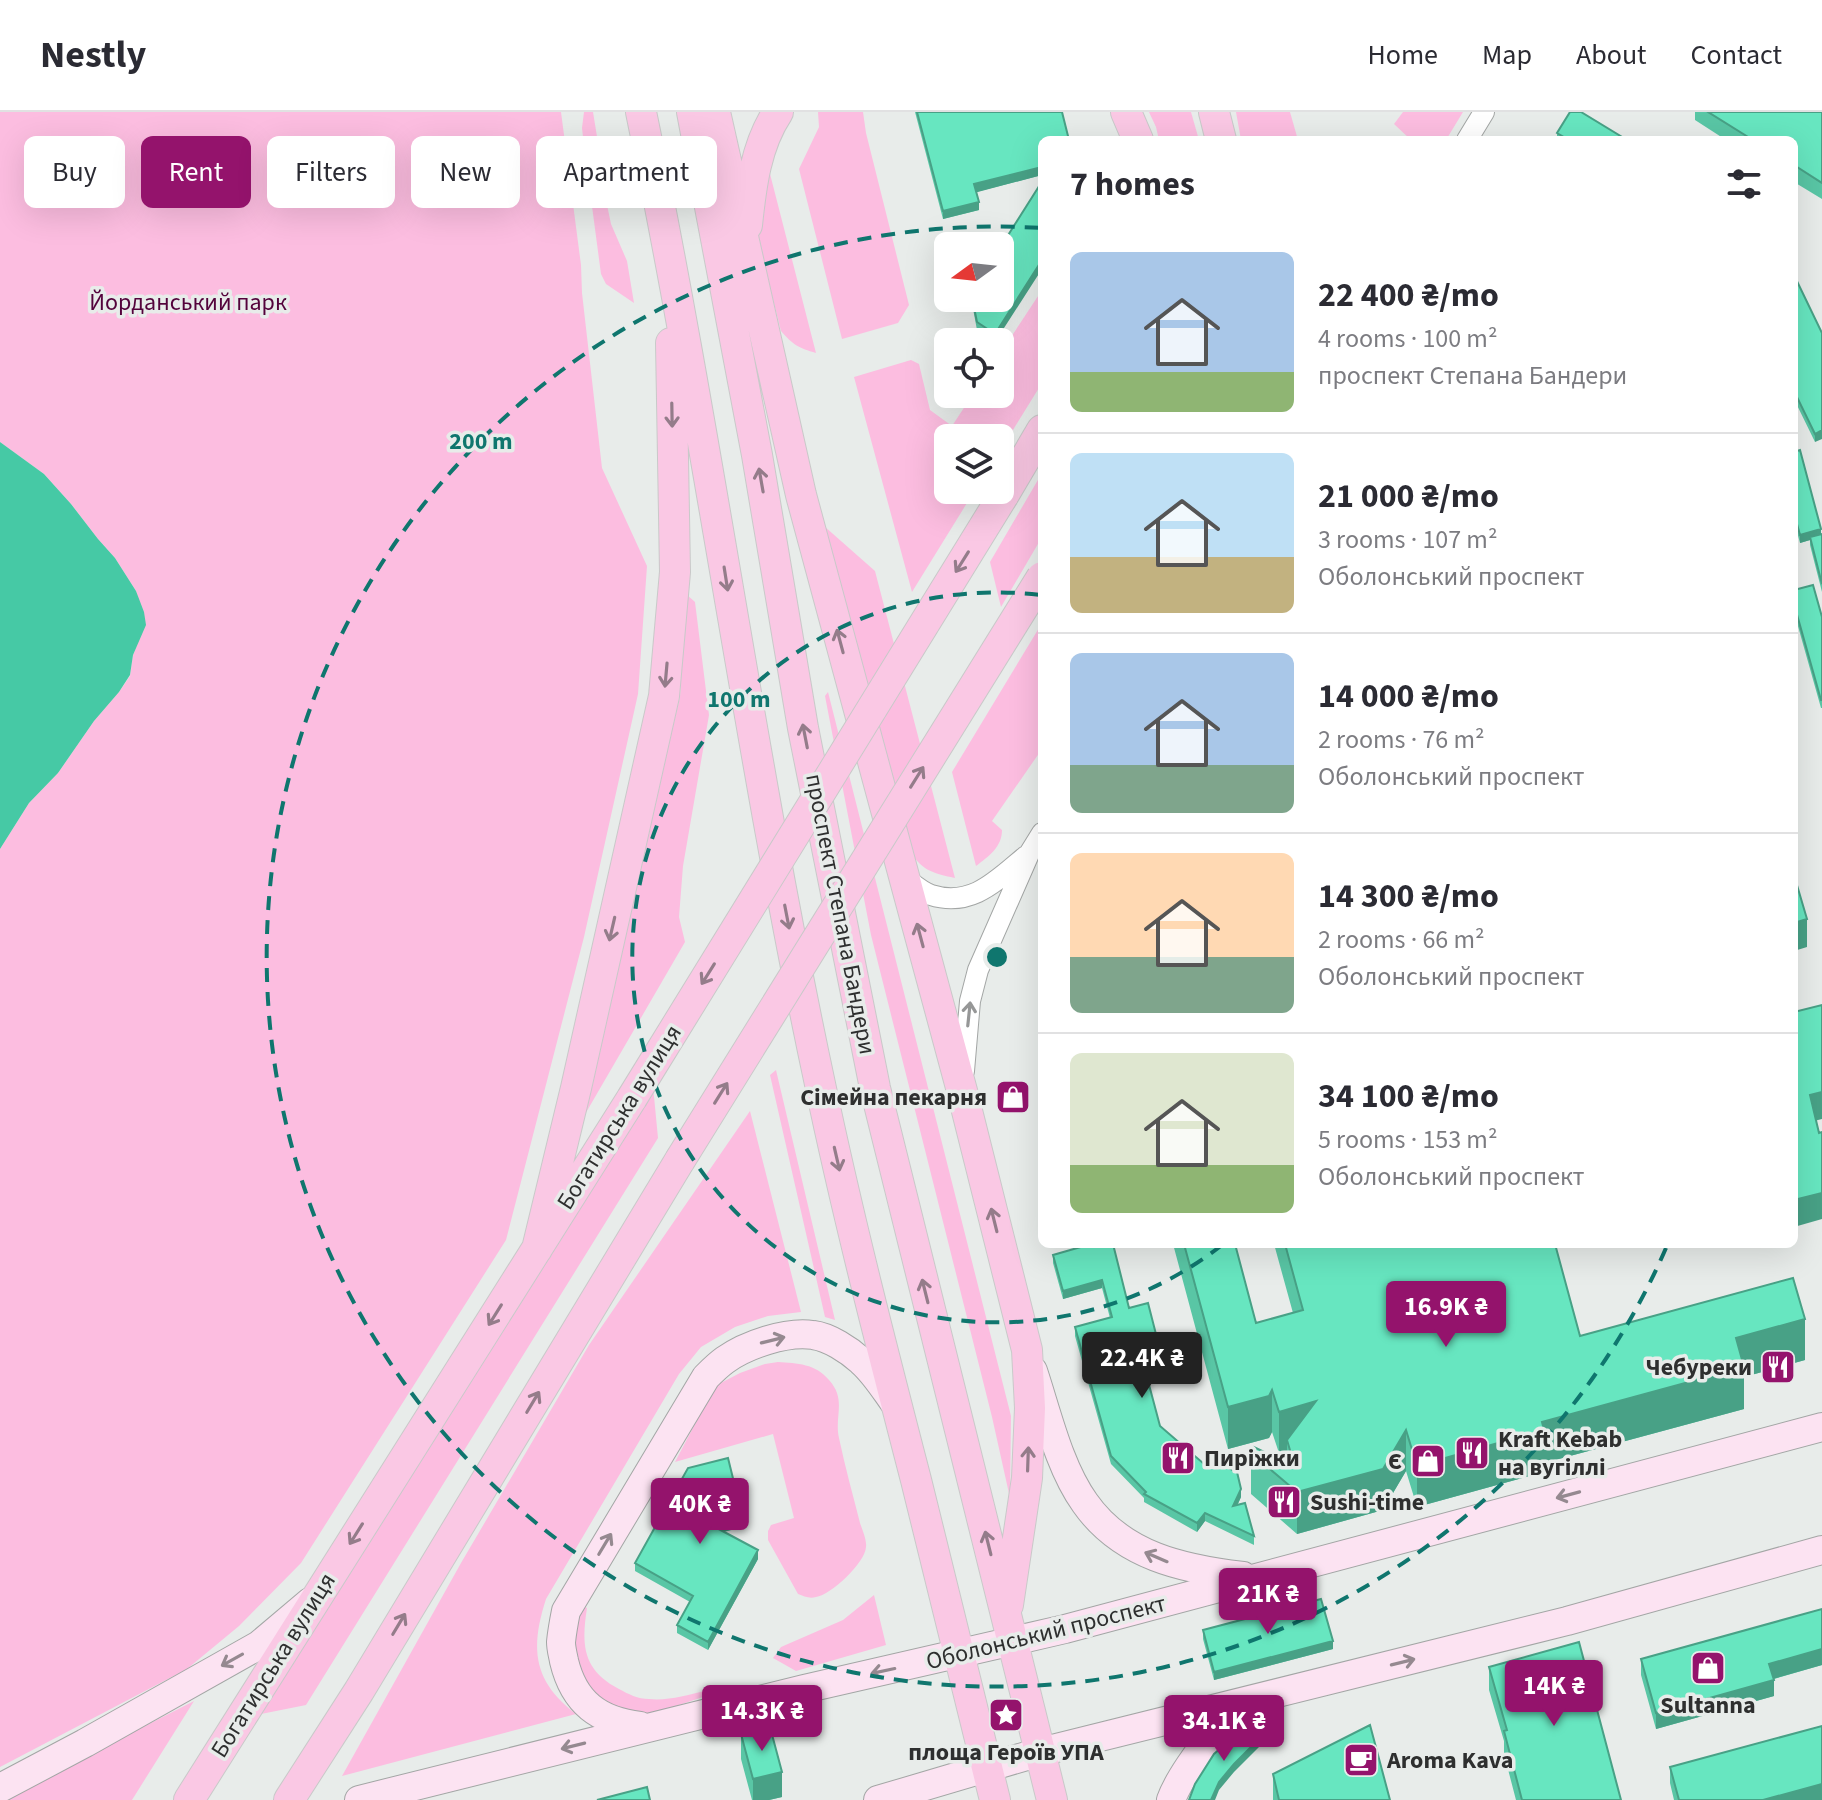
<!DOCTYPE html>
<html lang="en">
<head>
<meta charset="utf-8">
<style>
	:root { --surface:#fff; --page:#f2f2f3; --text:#2b2b33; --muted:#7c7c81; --line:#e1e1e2; --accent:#94136c }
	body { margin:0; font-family:"Source Sans 3",sans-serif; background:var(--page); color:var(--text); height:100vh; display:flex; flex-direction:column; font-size:30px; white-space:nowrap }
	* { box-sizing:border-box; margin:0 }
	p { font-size:26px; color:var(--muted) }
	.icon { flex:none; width:44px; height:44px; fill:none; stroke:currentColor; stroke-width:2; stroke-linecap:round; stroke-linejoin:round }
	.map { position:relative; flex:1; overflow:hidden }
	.side { position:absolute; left:1038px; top:24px; width:760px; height:1112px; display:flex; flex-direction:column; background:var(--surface); border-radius:12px; box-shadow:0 8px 32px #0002 }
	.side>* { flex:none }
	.hud { position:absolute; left:24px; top:24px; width:760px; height:72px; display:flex; gap:16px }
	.needle { width:52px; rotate:255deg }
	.tools { position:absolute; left:934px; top:120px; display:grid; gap:16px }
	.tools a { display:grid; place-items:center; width:80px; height:80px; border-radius:12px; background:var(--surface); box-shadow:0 8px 32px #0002; font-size:40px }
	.price { position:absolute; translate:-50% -68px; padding:0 18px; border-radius:8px; background:var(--accent); color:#fff; font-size:26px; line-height:52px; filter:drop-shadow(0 2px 4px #0008) }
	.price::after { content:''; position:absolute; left:50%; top:48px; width:24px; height:18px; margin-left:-12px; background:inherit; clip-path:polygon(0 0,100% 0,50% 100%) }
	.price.current { background:#222; color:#fff }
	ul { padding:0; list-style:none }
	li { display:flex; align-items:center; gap:24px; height:200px; padding:0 32px }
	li+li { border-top:2px solid var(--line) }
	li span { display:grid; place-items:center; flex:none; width:224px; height:160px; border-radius:12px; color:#555 }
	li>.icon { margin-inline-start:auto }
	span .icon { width:96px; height:96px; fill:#fffc; stroke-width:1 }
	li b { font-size:34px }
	h2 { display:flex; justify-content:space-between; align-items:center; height:96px; padding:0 32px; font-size:34px }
	.chip { padding:0 28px; border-radius:12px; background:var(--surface); box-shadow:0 8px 32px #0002; font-size:28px; line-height:72px }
	.chip.current { background:var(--accent); color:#fff }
	header { display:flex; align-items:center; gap:48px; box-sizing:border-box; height:112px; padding:0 40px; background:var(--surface); border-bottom:2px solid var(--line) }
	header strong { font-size:38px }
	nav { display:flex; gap:44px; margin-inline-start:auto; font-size:28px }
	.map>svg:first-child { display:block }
</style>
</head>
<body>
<header>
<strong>Nestly</strong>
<nav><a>Home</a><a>Map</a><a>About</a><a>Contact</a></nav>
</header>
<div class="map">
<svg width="1822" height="1688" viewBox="0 0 1822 1688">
	<rect width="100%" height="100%" fill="#e8ecea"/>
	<!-- green -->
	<path fill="#fcbde0" d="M0,0H561L581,153L582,181L602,356L647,454L638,582L584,825L506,1128L301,1451L239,1514L187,1557L0,1655V737L29,691L58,661L94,609L119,580L130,564L133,543L145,512L136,479L115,446L98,427L71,392L44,362L0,330Z
		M584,0H593L600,43V59L611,112L627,149L634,191L606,172L601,162L584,34L582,16Z
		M818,0H863L866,21L909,193L898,211L842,227L799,57L819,15Z
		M1149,0H1191L1199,28H1159L1156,15Z
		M1236,0H1290L1298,28H1241Z
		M1403,0H1463L1446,28H1411L1394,12Z
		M769,58L816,241C799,236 793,233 781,219L757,124Z
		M1042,178V271L1000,339V326H948V378H975L912,480L854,265L911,248L919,252L930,298L952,314L973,282H1000V242Z
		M1042,361V425L1001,495L990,450Z
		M824,414L875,459L955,766C931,761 921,758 908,736Z
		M686,482L695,490L709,603L683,754L679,805L685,830L573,1023L680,585Z
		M1042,511V637L992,709L1002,718C1002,735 989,744 976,754L952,660Z
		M828,580L1011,1304L1010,1386L992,1305L871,823L825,584Z
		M776,958L835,1208L825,1205L770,963Z
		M653,974L658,1026L306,1593L256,1603Z
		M750,999L801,1200L768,1204L735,1215L701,1235L679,1262L546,1487C530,1537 533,1569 576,1602L342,1664L461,1451L589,1233Z
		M778,1250C797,1251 816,1252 829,1268C847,1288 834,1304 839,1326C845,1355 853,1383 860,1411C862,1417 867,1428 866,1435C865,1451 831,1483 816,1485C809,1487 804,1484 798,1482L768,1428V1419L771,1413L794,1406L773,1322L675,1350L715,1274L740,1261L765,1252Z
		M874,1483L886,1533L796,1559L773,1546L781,1535L843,1508Z
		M583,1494L587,1496C581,1534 583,1558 619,1577C628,1582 638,1587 649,1587C668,1589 687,1583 705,1579L706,1584L679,1593L671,1601L644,1604L629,1602L602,1588L580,1568L570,1519Z
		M194,1589L132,1688H0Z"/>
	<!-- water -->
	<path fill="#46c9a5" d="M0,330L44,362L71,392L98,427L115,446L136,479L144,500L146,513L133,543L130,563L119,580L94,609L58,661L29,691L0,737Z"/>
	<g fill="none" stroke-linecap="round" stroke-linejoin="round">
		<!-- street casing -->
		<g stroke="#a3a6a5" stroke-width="22">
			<path id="street" d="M1467,28L1484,0
				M905,766C913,772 922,780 931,783C972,796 997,768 1026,744
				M964,959L970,889L978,858L1029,742L1042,721"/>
		</g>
		<!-- secondary casing -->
		<g stroke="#a3a6a5" stroke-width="30">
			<path id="secondary" d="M1033,1259C1047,1301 1059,1355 1085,1391C1122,1444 1183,1457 1243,1464
				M640,1614C599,1609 574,1591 564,1549C563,1543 561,1537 561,1530C562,1520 564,1509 566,1499L706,1265C712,1259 718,1253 725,1248C746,1233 786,1219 813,1223C829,1225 849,1238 861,1249C875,1261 885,1278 896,1293
				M0,1676L85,1631L259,1533L310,1490
				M359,1688L804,1577L1065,1517L1822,1315
				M878,1688L1040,1640L1567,1509L1822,1438
				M1171,1688C1177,1671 1200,1636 1214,1624C1228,1613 1247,1603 1264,1596"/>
		</g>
		<!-- primary casing -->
		<g stroke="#c9c9c9" stroke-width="32">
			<path id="primary" d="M641,0C708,323 751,650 820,972C848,1105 882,1237 916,1368C943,1475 968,1582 995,1688
				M692,0L757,343L803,616L875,976L1052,1688
				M715,0L801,383L962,979L1027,1238L1030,1296L1027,1366L1008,1493
				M1126,0L1138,28
				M1214,0L1221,28
				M747,113C751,74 756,33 778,0
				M1003,384L1042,318
				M537,1137L576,976L664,584L675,460L671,231
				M189,1688L632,986
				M289,1688L359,1579L680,1048"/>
		</g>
		<!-- street -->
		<use href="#street" stroke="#fff" stroke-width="20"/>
		<!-- secondary -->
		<use href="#secondary" stroke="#fce3f2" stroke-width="28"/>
		<!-- primary -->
		<use href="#primary" stroke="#fac8e4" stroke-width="30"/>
		<!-- primary-bridge casing -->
		<g stroke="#c9c9c9" stroke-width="32" stroke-linecap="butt">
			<path id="primary-bridge" d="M632,986L1003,384
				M680,1048L1042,465"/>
		</g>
		<!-- primary-bridge -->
		<use href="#primary-bridge" stroke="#fac8e4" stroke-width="30"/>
	</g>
	<!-- wall -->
	<path fill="#59c6a5" d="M915,0H1062L1042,28V63L976,80L979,98L943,107Z
		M1695,0H1822V87L1794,70V28H1726L1695,8Z
		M1557,21L1627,28H1557Z
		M1794,163L1822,221L1815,330L1794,287Z
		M971,186H1000L995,230L977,218Z
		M1794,340L1821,422H1822V480L1810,433V428L1800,431L1794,409Z
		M1794,478L1822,505V596H1821L1794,500Z
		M1090,1132L1129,1196L1158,1239L1141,1243L1160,1314L1241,1385L1238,1392L1254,1424V1433L1205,1409L1197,1420L1144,1390V1386L1111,1352L1075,1224V1215L1110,1206L1102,1176L1063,1187L1053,1151V1143Z
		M1173,1132H1235L1256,1211L1293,1201L1274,1132H1555L1580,1224L1805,1248L1744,1265V1297L1544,1351V1360L1417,1395L1406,1359L1383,1398L1297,1422L1251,1382V1341L1281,1348L1287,1346V1339L1279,1341L1272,1320L1269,1326L1228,1337Z
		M688,1356L743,1415L724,1420L758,1447L708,1538L677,1521V1513L690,1490L635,1459V1451Z
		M1822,1497V1553L1774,1567V1584L1656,1617L1641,1563V1547Z
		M1203,1518L1333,1537L1214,1568L1203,1527Z
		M1489,1555L1621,1688H1516L1504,1642V1629L1489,1578Z
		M741,1622L782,1685L769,1688H752L741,1647Z
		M1670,1655L1822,1688H1674L1670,1671Z
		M1273,1662L1390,1688H1273Z"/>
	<!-- shaded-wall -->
	<path fill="#48a186" d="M1042,55V63L974,81V72Z
		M979,90V98L943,107V99Z
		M1042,148V157L995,230V222Z
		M1822,318V327L1815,330V322Z
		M1821,417V425H1810V428L1800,431V423Z
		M1807,807V835L1794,839V811Z
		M1822,980V1007L1810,1010V983Z
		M1822,1081V1107L1794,1115V1088Z
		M1102,1168V1176L1063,1187V1179Z
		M1805,1207V1248L1744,1265V1297L1544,1351V1360L1417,1395V1354L1542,1310L1736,1226Z
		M1158,1230V1239L1139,1244V1235Z
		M1272,1278V1320L1269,1326L1228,1337V1295Z
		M1316,1289L1287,1328V1339L1279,1341V1300Z
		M1406,1318V1359L1383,1398L1297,1422V1380Z
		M1241,1377V1385L1233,1402V1394Z
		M1205,1401V1409L1197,1420V1411Z
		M743,1407V1415L713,1422V1414Z
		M758,1438V1447L708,1538V1530Z
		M1333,1529V1537L1214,1568V1560Z
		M1822,1537V1553L1769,1568V1552Z
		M1774,1568V1584L1656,1617V1601Z
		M1261,1625V1633L1234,1660L1219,1678L1215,1688H1211L1219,1670L1234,1652Z
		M782,1660V1685L769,1688H753V1667Z
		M1822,1672V1688H1763Z"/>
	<!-- building -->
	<path fill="#67e6c0" stroke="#48a186" stroke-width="2" d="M917,0H1062L1069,28H1042V55L974,72L979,90L943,99Z
		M1570,0H1581L1627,28H1569L1557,21Z
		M1708,0H1822V71L1794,53V28H1753Z
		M1041,71L1042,72V148L995,222L977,210L972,186H1000V136Z
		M1794,163L1822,221V318L1815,322L1794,279Z
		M1800,338L1821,417L1800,423L1794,401V340Z
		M1822,422V472L1810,425Z
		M1813,473L1822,505V588H1821L1794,492V478Z
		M1794,763L1807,807L1794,811Z
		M1822,893V980L1810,983L1819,1021L1822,1020V1081L1794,1088V900Z
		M1091,1132H1113L1129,1196L1148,1191L1158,1230L1139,1235L1160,1314L1204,1352L1207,1346L1237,1360L1241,1377L1233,1394L1245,1391L1254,1424L1205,1401L1197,1411L1144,1382L1146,1380L1111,1344L1075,1215L1112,1205L1102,1168L1063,1179L1053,1143Z
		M1184,1132H1235L1256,1211L1303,1198L1285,1132H1555L1580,1224L1793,1166L1805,1207L1736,1226L1744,1255L1542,1310L1544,1318L1417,1354L1406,1318L1383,1357L1297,1380L1251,1341L1254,1335L1281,1348L1292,1345L1287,1328L1316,1289L1279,1300L1272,1278L1269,1284L1228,1295Z
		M728,1346L743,1407L713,1414L758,1438L708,1530L677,1513L693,1484L635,1451L688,1356Z
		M1321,1487L1333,1529L1214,1560L1203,1518Z
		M1822,1497V1537L1769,1552L1774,1568L1656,1601L1641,1547Z
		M1579,1530L1621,1688H1522L1504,1619L1507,1618L1489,1555Z
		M1254,1611L1261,1625L1234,1652L1219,1670L1211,1688H1189L1195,1672L1214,1642L1244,1616Z
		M1370,1613L1390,1688H1279L1273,1662Z
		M1822,1614V1672L1763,1688H1679L1670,1655Z
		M770,1615L782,1660L753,1667L741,1622Z
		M647,1675L650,1688H597Z"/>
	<!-- one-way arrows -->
	<defs><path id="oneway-shaft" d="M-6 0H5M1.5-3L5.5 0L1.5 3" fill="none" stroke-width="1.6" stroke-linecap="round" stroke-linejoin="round" transform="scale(2)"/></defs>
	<g stroke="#947c8a">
		<use href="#oneway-shaft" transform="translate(672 303) rotate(89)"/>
		<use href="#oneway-shaft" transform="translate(761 368) rotate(-100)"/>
		<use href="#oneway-shaft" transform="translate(962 450) rotate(122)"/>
		<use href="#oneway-shaft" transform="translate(726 467) rotate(81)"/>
		<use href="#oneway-shaft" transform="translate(840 529) rotate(-105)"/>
		<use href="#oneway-shaft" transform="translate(666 563) rotate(95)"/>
		<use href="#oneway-shaft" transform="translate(805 624) rotate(-101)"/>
		<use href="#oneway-shaft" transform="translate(917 665) rotate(-58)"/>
		<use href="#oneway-shaft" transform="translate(787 805) rotate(79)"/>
		<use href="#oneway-shaft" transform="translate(612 817) rotate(103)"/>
		<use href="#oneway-shaft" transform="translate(920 823) rotate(-105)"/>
		<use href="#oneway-shaft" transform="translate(708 862) rotate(122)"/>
		<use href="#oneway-shaft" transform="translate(721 981) rotate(-58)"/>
		<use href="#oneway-shaft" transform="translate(837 1047) rotate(77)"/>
		<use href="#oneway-shaft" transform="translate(994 1108) rotate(-104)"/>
		<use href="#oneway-shaft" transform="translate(925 1179) rotate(-104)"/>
		<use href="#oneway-shaft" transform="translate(495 1203) rotate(122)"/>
		<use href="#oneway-shaft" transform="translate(533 1290) rotate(-59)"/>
		<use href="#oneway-shaft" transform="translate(1028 1347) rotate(-88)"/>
		<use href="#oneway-shaft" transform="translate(356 1422) rotate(122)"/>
		<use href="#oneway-shaft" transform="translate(988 1431) rotate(-104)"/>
		<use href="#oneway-shaft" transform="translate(399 1512) rotate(-59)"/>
	</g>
	<use stroke="#969797" href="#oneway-shaft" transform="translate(969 902) rotate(-84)"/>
	<g stroke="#958990">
		<use href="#oneway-shaft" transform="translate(773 1228) rotate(-14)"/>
		<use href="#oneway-shaft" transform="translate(1568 1383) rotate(165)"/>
		<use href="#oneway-shaft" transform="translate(605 1432) rotate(-59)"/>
		<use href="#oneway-shaft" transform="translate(1156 1445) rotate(-157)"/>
		<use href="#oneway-shaft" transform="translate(232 1548) rotate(151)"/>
		<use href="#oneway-shaft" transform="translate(1403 1550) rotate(-14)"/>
		<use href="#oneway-shaft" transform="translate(883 1559) rotate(168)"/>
		<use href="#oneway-shaft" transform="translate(573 1634) rotate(166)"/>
	</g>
	<!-- distance rings -->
	<g fill="none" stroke="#0f766e" stroke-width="4" stroke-dasharray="14 10">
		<path d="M1222 1133A365 365 0 1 1 1041 483"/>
		<path d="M1666 1136A730 730 0 1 1 1042 116"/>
	</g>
	<!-- icons -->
	<defs>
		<g id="shop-square" transform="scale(1.8)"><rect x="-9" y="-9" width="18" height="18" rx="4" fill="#94136c" stroke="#e8ecea"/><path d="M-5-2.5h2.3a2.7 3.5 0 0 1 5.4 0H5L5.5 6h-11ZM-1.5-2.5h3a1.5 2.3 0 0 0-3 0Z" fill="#fff"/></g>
		<g id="restaurant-square" transform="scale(1.8)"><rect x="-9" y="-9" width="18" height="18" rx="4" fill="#94136c" stroke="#e8ecea"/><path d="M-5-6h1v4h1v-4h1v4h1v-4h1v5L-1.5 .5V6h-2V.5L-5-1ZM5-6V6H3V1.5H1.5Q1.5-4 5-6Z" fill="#fff"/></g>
		<g id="sight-square" transform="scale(1.8)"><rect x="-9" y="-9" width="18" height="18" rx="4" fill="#94136c" stroke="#e8ecea"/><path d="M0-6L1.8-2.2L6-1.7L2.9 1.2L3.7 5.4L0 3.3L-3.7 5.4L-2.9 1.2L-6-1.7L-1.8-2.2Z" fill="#fff"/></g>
		<g id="cafe-square" transform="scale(1.8)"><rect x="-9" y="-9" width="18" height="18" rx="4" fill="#94136c" stroke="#e8ecea"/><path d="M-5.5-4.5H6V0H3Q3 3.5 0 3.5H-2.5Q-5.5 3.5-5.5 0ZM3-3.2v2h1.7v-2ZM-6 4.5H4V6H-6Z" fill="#fff"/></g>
	</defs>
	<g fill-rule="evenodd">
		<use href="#shop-square" x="1013" y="985"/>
		<use href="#restaurant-square" x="1778" y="1255"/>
		<use href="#restaurant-square" x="1472" y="1341"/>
		<use href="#restaurant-square" x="1178" y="1346"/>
		<use href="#shop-square" x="1428" y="1349"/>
		<use href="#restaurant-square" x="1284" y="1390"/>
		<use href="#shop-square" x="1708" y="1556"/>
		<use href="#sight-square" x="1006" y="1603"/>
		<use href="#cafe-square" x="1361" y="1648"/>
	</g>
	<g text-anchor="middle" stroke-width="7" stroke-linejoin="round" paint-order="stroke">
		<!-- park labels -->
		<g font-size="24" fill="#54033c" stroke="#e8ecea">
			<text x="188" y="198">Йорданський парк</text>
		</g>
		<!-- street labels -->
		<g font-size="24" fill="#2e2f2f" stroke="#e8ecea">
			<text transform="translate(841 802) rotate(79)" y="8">проспект Степана Бандери</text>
			<text transform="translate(619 1005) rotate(-58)" y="8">Богатирська вулиця</text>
			<text transform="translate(1046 1520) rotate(-14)" y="8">Оболонський проспект</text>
			<text transform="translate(273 1553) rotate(-58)" y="8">Богатирська вулиця</text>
		</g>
		<!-- poi labels -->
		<g font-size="24" font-weight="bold" fill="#2e2f2f" stroke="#e8ecea" text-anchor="start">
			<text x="987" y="993" text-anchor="end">Сімейна пекарня</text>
			<text x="1752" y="1263" text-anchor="end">Чебуреки</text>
			<text x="1498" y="1335">Kraft Kebab<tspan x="1498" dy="28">на вугіллі</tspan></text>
			<text x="1204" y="1354">Пиріжки</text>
			<text x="1402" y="1357" text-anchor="end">Є</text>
			<text x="1310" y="1398">Sushi-time</text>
			<text x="1708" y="1601" text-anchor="middle">Sultanna</text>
			<text x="1006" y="1648" text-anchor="middle">площа Героїв УПА</text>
			<text x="1387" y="1656">Aroma Kava</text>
		</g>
	</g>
	<circle cx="997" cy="845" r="12" fill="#0f766e" stroke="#e8ecea" stroke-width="4"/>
	<g font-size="24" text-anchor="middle" font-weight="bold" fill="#0f766e" stroke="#e8ecea" stroke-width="7" stroke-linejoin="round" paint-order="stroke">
		<text x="481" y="337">200 m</text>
		<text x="739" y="595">100 m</text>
	</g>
</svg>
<div class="tools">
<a><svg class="needle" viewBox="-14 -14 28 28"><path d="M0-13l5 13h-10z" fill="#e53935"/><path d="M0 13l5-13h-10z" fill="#7c7c81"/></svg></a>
<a><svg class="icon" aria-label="locate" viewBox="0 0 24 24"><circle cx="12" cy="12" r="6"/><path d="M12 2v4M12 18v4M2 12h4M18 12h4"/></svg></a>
<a><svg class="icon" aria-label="layers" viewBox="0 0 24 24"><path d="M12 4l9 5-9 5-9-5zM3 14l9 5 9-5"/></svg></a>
</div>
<b class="price" style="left:1446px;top:1237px">16.9K ₴</b>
<b class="price current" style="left:1142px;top:1288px">22.4K ₴</b>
<b class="price" style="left:700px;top:1434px">40K ₴</b>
<b class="price" style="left:1268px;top:1524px">21K ₴</b>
<b class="price" style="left:1554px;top:1616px">14K ₴</b>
<b class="price" style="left:762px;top:1641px">14.3K ₴</b>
<b class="price" style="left:1224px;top:1651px">34.1K ₴</b>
<div class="hud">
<a class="chip">Buy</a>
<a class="chip current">Rent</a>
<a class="chip">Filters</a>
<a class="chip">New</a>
<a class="chip">Apartment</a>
</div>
<section class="side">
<h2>7 homes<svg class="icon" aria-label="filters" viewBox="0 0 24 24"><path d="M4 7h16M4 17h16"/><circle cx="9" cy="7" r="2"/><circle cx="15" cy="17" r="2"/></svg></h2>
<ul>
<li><span style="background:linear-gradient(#a9c7e8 75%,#8fb573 0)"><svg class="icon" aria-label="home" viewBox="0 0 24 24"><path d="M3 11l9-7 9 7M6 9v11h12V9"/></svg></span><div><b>22 400 ₴/mo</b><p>4 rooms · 100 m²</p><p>проспект Степана Бандери</p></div></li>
<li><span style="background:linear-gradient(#bfe0f5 65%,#c2b280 0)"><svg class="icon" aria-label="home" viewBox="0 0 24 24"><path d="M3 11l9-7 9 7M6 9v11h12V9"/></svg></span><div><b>21 000 ₴/mo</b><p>3 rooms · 107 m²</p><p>Оболонський проспект</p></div></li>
<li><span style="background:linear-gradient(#a9c7e8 70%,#7fa58c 0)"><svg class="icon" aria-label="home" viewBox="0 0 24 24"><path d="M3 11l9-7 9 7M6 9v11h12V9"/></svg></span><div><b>14 000 ₴/mo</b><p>2 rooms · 76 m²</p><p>Оболонський проспект</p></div></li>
<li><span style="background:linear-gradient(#ffd9b3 65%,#7fa58c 0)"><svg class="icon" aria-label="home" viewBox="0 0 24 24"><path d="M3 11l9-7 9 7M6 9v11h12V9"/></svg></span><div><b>14 300 ₴/mo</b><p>2 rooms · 66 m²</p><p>Оболонський проспект</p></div></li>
<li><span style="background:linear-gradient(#dfe7d0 70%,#8fb573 0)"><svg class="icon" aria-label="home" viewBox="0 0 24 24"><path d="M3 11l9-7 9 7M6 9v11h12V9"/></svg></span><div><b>34 100 ₴/mo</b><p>5 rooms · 153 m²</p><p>Оболонський проспект</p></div></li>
</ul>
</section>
</div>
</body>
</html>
